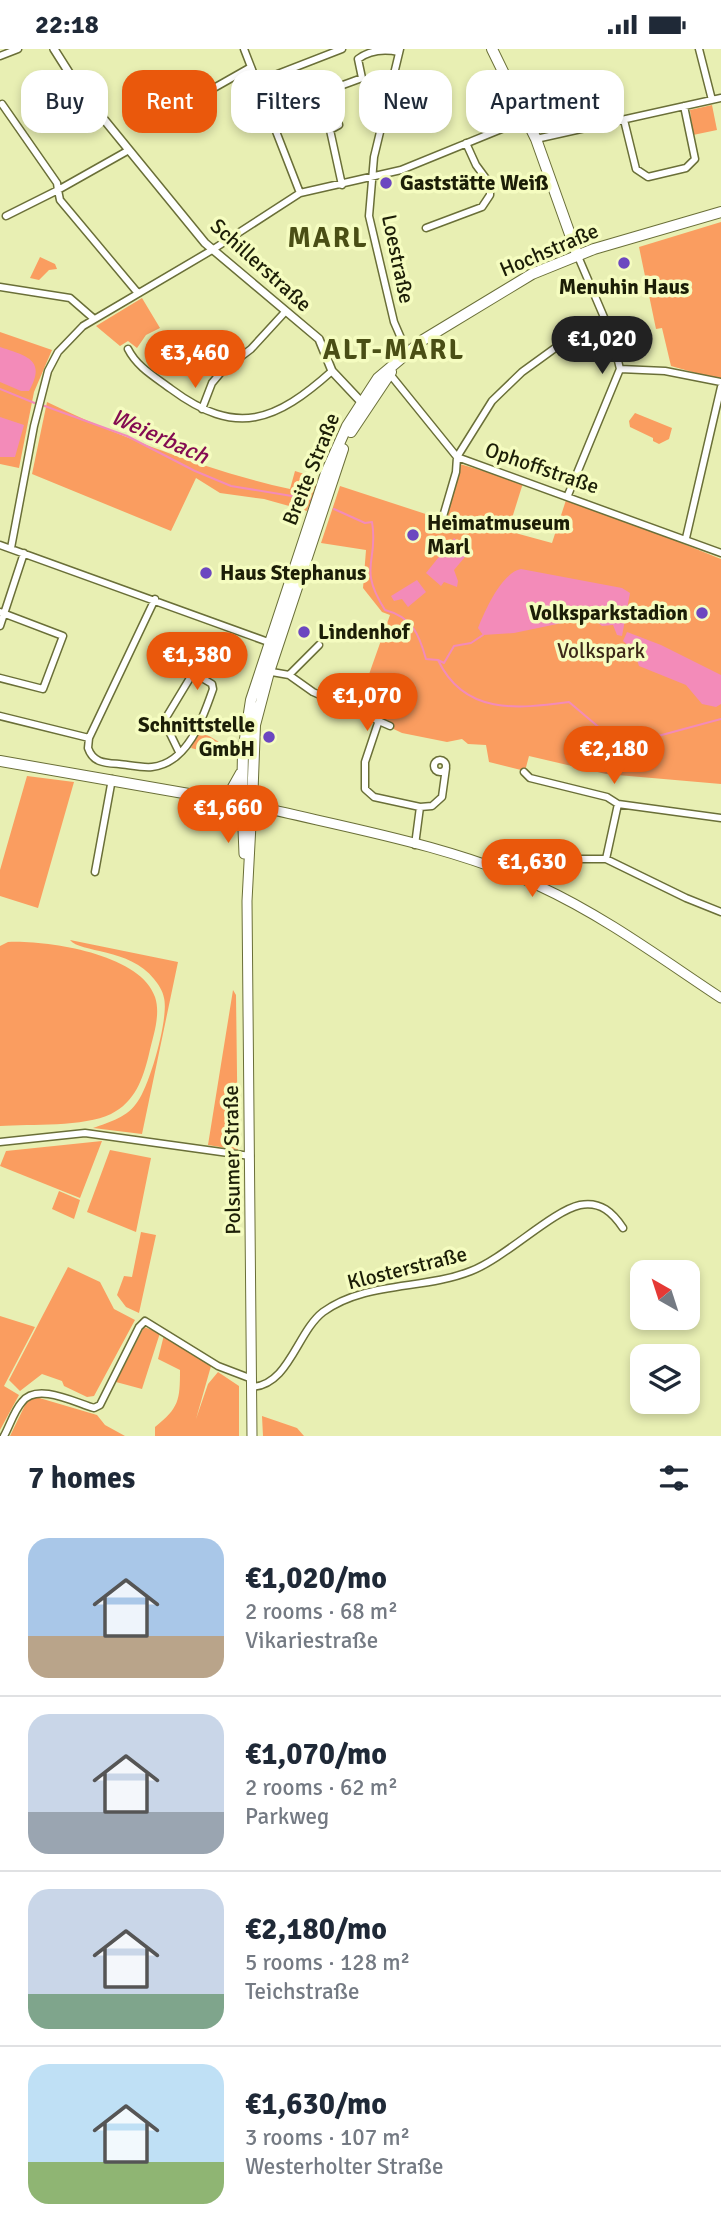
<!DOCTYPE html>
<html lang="en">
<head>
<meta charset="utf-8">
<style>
	:root { --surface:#fff; --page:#f2f2f3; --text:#1f2937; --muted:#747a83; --line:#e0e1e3; --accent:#ea580c }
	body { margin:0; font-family:Signika,sans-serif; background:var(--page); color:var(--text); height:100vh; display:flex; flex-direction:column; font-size:26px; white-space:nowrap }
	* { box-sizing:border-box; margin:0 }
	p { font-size:23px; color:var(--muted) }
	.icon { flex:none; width:38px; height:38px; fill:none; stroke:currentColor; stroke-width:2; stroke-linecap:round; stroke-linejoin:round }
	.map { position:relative; height:1387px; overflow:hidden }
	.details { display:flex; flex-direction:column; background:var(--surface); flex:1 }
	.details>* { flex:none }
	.banner { position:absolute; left:21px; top:21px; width:679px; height:63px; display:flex; gap:14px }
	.needle { width:46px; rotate:321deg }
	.controls { position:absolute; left:630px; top:1211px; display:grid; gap:14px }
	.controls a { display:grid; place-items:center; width:70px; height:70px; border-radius:14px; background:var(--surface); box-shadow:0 4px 10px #0003; font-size:35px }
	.price { position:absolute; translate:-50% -60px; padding:0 16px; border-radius:24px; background:var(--accent); color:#fff; font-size:23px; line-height:46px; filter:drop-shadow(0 2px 4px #0008) }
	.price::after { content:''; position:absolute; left:50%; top:42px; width:21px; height:16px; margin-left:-10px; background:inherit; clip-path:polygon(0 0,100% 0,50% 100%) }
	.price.selected { background:#222; color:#fff }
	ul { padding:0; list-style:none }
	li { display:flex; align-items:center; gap:21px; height:175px; padding:0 28px }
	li+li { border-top:2px solid var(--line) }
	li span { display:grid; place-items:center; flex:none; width:196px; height:140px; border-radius:21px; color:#555 }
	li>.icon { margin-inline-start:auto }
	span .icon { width:84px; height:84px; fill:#fffc; stroke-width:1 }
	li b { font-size:30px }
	h2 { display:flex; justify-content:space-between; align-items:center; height:84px; padding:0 28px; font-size:30px }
	.tag { padding:0 24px; border-radius:21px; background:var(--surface); box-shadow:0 4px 10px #0003; font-size:24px; line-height:63px }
	.tag.selected { background:var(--accent); color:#fff }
	.status { display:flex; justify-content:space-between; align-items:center; height:49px; padding:0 35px; background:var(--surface); direction:ltr }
	.status svg { height:19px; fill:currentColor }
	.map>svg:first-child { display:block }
</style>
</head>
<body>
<div class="status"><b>22:18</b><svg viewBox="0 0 49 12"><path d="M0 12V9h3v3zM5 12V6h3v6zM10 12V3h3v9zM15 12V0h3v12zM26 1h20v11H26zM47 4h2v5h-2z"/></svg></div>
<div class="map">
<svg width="721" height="1387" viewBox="0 0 721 1387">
	<rect width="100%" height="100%" fill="#e8efb3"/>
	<!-- green -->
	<path fill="#fa9d60" d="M712,56L717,81L693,86L690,61Z
		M721,173V331L671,317L662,279L656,280L639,198Z
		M40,208L55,215L57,220L49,221L39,231L30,229Z
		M142,249L160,279L146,286L137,299L128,292L120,297L96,277Z
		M0,283L52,301L34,343L19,419L0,415Z
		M47,353C122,389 209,422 290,440L295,422L320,430L307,462L264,450L220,444L196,429L171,482L32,425Z
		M635,364L672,379L669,390L659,395L653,392V389L630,378L629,372Z
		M460,415L523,434L508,482L552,494L567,448L721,510V735L606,725L529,707L525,722L489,713L486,696L468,695L462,690L447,693L402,684L356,662L390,566L382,563L363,539L366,501L321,494L340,437L441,470Z
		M199,681L224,696L218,706L191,699Z
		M27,727L74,733L38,859L0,847V821Z
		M70,891L178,913L142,1085L93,1079C110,1073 128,1068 138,1052C150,1035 169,969 164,949C163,942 158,935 154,930C130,899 80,904 70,891Z
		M8,893C47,891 141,905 155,948C161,966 153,987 149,1005C143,1030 135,1053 111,1065C84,1078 31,1075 0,1077V897Z
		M233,941L236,946L238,1101L208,1096Z
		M102,1092L80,1149L0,1117L6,1102Z
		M110,1101L151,1109L136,1183L87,1163Z
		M59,1142L80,1151L74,1170L52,1160Z
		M141,1183L156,1186L139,1264L126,1258L117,1246L124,1227L132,1228Z
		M68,1218L100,1233L114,1260L135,1271L94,1347L87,1348L64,1337L62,1332L42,1325L20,1342L9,1331Z
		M0,1267L35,1278L4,1337L19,1346L0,1381Z
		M144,1278L160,1284L142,1340L116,1333Z
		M164,1286L211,1317L196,1370L208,1335L218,1323L239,1337V1387H155V1378C179,1359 180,1351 180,1321L158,1310Z
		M36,1348L97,1366L105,1376L125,1387H10L27,1352Z
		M262,1367L297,1379L304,1387H263Z"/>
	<!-- water -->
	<path fill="#f38bb9" d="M0,298C26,307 47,310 29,342H21L0,333Z
		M0,368L24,376L15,408H0Z
		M454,489L470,502L454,521L458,532L457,538L444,533L441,537L426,524Z
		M521,520L622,539L630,544L622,587L617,586L613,576L602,577L591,568L514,584L483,586L478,579C485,562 501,524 521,520Z
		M417,531L426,543L408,558L402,550L394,552L391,547Z
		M627,583L661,596L721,626V655L716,658L702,655L686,636L639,617L634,602L623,592Z"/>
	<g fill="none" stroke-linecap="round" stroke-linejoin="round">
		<!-- stream -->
		<path stroke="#f38bb9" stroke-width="2" d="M0,340L37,355
			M42,356L127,387L195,422L231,437L310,450
			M334,460L365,474L372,473C379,513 357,517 385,561C412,568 419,585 426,610L438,611C464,666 517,660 569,653L608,686H617L629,693L644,686L658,687L721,670
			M438,611L444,614L454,597L471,594L483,586"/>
		<!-- minor casing -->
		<g stroke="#6a6f38" stroke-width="9">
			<path id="minor" d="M244,0L300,144
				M400,0L374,108L369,167L394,273L407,303
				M699,0L712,51
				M0,7L18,0
				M162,28L173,53L184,56L251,18
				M257,33L342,0
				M2,55L57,134L58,141L129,101
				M624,71L636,120L648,128L686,119L695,110L684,57
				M536,90L721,49
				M342,136L330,81L339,76L329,45L332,40L362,29L358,10C370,1 384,0 399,3
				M6,167L58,141L60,151L137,243
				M426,179L482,158L490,146V135L476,116L466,94
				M0,238L70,249L93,269
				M204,286C221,286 227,298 236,311
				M128,300C137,318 155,328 171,340C237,389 276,372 332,322
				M620,320L665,322L721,333
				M389,324L457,408L721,504
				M202,360L212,334L222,322L251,300L285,263
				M568,446L620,320L612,287L577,205
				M442,471L456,423L457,408L492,352L522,323L562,294L608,276
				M686,489L721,338
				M0,496L271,594
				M11,499L34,377L48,322L58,303L83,277L212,201L300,144L401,121L526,70
				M155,550L89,689L88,699C93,714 105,714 119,715C129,716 142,719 152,718C188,714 203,669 213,640L212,635L197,626L190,629L164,672L179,703
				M0,563L63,587L43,640L0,629
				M0,577L24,504
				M266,622L289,626L313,643L390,677
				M289,626L319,596
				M0,667L89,689
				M378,674L365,713V740L374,748L420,758L415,796
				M434 717a6 6 0 1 1 12 0a6 6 0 1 1-12 0Z
				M524,723L530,729L607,748L618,755L606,810
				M618,755L721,769
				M420,758L432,757L442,748L446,719
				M95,823L112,730
				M525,831L532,810H606L686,849L721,863
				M0,1093L85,1084L250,1107
				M252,1338C289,1336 297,1283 323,1263C365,1232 424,1241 471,1222C505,1209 552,1162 580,1156C601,1152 613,1164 623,1179
				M4,1387C10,1376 14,1362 22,1353C37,1333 76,1354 94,1359L100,1356L139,1278L145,1272L218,1317L252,1330"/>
		</g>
		<!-- tertiary casing -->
		<g stroke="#6a6f38" stroke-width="10">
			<path id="tertiary" d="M54,0L80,41L205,194L319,290L332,322L365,357"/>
		</g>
		<!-- secondary casing -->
		<g stroke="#6a6f38" stroke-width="11">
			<path id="secondary" d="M242,755L244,805
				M252,1387L247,852L252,756C347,779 450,796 539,837C604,867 662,910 721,949"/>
		</g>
		<!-- primary casing -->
		<g stroke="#6a6f38" stroke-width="12">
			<path id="primary" d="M492,0L536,90L577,205
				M351,383L391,323
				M0,712L252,756L255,676L269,623L343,400
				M215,748L232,740L241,724
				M242,755L243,703L251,651L326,424L347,377L378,329L423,291L532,225L594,200L721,163"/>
		</g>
		<!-- minor -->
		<use href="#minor" stroke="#fff" stroke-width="6"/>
		<!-- tertiary -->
		<use href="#tertiary" stroke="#fff" stroke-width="7"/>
		<!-- secondary -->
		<use href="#secondary" stroke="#fff" stroke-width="9"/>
		<!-- primary -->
		<use href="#primary" stroke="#fff" stroke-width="10"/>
	</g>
	<!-- markers -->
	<g fill="#6c47c0" stroke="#f5fcc0" stroke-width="2.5">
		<circle cx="386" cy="134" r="7"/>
		<circle cx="624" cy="214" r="7"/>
		<circle cx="413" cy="486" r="7"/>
		<circle cx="206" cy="524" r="7"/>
		<circle cx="702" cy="564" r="7"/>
		<circle cx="304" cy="583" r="7"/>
		<circle cx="269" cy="688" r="7"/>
	</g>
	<g text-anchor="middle" stroke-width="7" stroke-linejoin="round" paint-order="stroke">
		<!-- poi labels -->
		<g font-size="21" font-weight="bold" fill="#1c1e07" stroke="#f5fcc0" text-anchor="start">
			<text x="400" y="141">Gaststätte Weiß</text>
			<text x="624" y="245" text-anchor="middle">Menuhin Haus</text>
			<text x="427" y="481">Heimatmuseum<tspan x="427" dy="24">Marl</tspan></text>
			<text x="220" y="531">Haus Stephanus</text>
			<text x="688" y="571" text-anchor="end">Volksparkstadion</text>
			<text x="318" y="590">Lindenhof</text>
			<text x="255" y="683" text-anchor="end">Schnittstelle<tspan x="255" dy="24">GmbH</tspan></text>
		</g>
		<!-- street labels -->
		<g font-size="21" fill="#1c1e07" stroke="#f5fcc0">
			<text transform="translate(549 201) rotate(-23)" y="7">Hochstraße</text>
			<text transform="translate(398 210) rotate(78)" y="7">Loestraße</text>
			<text transform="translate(261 216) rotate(42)" y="7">Schillerstraße</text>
			<text transform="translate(542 419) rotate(19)" y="7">Ophoffstraße</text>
			<text transform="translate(311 420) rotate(-68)" y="7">Breite Straße</text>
			<text transform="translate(232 1111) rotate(-91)" y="7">Polsumer Straße</text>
			<text transform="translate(407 1219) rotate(-14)" y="7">Klosterstraße</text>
		</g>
		<!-- park labels -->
		<g font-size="21" fill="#3d2719" stroke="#f5fcc0">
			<text x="601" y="609">Volkspark</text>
		</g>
		<!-- water labels -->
		<g font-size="23" font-style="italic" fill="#840c51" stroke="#f5fcc0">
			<text transform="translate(160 387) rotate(24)" y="8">Weierbach</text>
		</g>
		<!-- district labels -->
		<g font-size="28" font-weight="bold" letter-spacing="2" fill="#4a4e15" stroke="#f5fcc0">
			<text x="328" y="198">MARL</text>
			<text x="394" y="310">ALT-MARL</text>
		</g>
	</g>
</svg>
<div class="controls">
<a><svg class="needle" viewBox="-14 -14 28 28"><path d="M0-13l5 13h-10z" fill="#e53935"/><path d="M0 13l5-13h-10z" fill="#747a83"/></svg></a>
<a><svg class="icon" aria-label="layers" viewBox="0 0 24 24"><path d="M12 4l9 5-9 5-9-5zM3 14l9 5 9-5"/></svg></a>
</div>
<b class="price selected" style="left:602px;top:327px">€1,020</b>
<b class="price" style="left:195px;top:341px">€3,460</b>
<b class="price" style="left:197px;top:643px">€1,380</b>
<b class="price" style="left:367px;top:684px">€1,070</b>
<b class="price" style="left:614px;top:737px">€2,180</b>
<b class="price" style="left:228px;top:796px">€1,660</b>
<b class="price" style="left:532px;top:850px">€1,630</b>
<div class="banner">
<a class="tag">Buy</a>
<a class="tag selected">Rent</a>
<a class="tag">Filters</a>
<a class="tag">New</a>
<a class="tag">Apartment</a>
</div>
</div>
<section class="details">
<h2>7 homes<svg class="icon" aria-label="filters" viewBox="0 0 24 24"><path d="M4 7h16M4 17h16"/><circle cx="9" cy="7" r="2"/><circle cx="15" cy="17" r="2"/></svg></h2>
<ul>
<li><span style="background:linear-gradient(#a9c7e8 70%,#b9a48a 0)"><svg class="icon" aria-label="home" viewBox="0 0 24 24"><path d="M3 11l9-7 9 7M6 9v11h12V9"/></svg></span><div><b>€1,020/mo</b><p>2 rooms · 68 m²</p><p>Vikariestraße</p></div></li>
<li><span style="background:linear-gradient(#c9d6e8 70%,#9aa5b1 0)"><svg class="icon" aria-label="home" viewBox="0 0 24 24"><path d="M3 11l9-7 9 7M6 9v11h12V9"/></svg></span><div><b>€1,070/mo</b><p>2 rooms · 62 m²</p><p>Parkweg</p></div></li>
<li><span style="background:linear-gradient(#c9d6e8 75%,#7fa58c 0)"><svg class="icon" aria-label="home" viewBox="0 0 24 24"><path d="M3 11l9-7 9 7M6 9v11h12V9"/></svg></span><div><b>€2,180/mo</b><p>5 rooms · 128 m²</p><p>Teichstraße</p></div></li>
<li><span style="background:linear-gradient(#bfe0f5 70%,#8fb573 0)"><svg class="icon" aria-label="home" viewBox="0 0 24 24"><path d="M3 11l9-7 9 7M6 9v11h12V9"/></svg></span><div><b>€1,630/mo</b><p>3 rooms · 107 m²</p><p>Westerholter Straße</p></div></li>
</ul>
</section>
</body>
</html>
